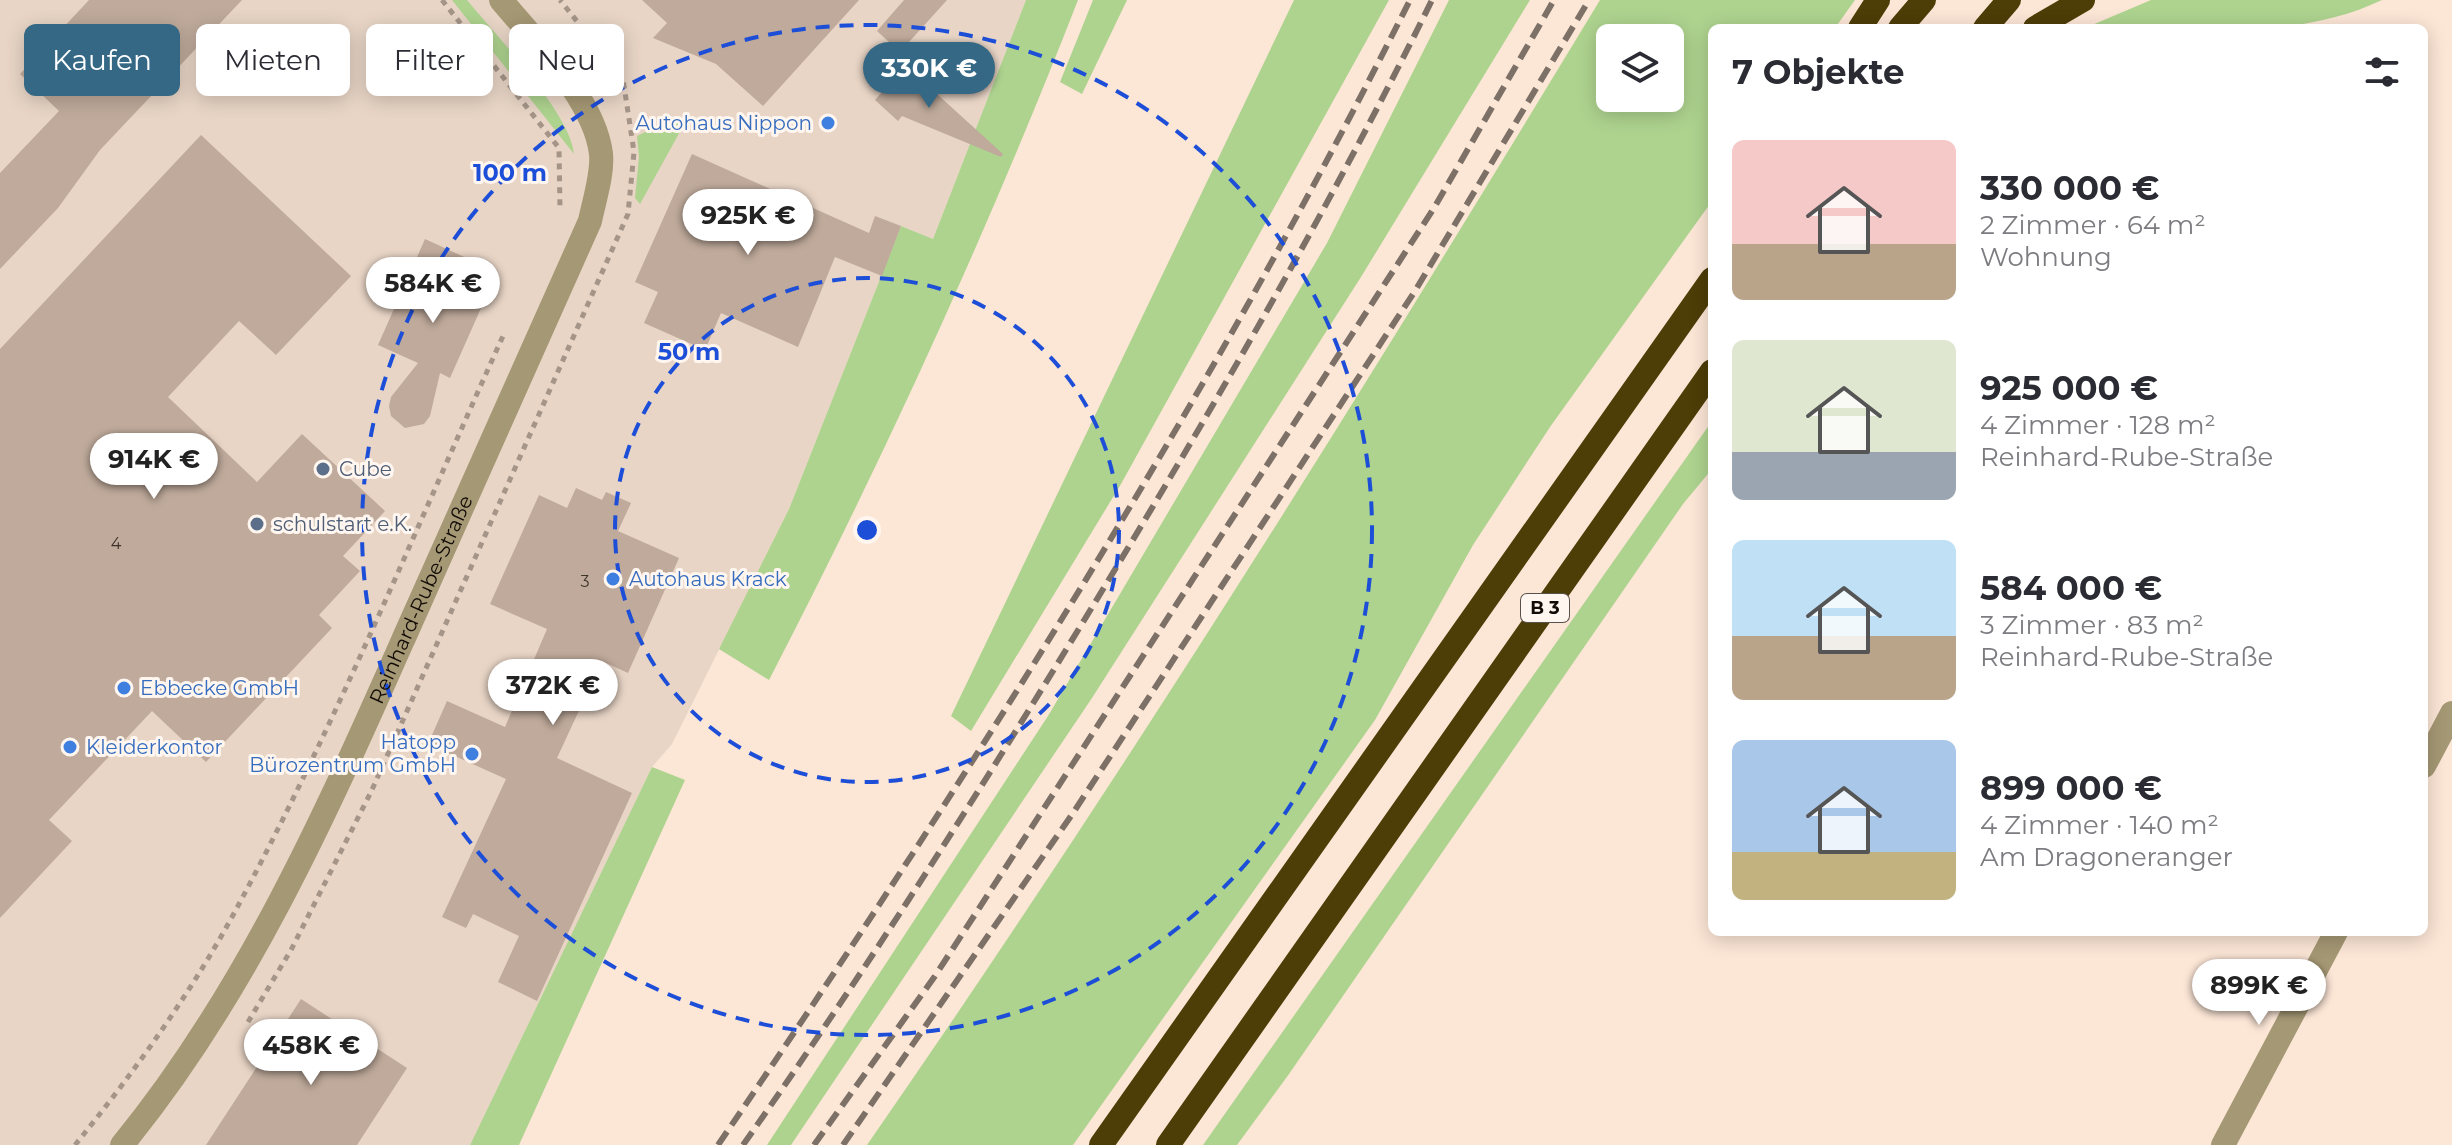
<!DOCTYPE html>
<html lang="de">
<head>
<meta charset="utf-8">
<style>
	:root { --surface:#fff; --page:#f2f2f3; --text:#2b2b33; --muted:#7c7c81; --accent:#356885 }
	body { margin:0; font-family:Montserrat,sans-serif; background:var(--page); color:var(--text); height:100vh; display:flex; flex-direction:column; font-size:30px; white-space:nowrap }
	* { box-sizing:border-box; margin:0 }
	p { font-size:26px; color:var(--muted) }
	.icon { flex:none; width:44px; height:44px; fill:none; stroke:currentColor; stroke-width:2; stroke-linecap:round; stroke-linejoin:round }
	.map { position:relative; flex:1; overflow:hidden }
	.details { position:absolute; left:1708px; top:24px; width:720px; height:912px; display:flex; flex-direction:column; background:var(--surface); border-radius:12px; box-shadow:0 4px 20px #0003 }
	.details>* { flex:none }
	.banner { position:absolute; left:24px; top:24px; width:760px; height:72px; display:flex; gap:16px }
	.controls { position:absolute; left:1596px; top:24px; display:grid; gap:16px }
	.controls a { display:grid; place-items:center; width:88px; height:88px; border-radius:12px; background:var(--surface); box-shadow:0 4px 20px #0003; font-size:40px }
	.price { position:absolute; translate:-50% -68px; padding:0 18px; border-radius:28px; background:#fff; color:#222; font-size:26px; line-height:52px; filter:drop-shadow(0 2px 4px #0008) }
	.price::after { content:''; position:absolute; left:50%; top:48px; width:24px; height:18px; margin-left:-12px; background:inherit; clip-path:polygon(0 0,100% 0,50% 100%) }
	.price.selected { background:var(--accent); color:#fff }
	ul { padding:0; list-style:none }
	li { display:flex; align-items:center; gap:24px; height:200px; padding:0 24px }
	li span { display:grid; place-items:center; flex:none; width:224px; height:160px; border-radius:12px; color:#555 }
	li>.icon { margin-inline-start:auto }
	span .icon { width:96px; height:96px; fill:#fffc; stroke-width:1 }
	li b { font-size:34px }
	h2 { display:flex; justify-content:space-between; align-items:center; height:96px; padding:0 24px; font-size:34px }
	.pill { padding:0 28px; border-radius:12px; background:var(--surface); box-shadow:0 4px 20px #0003; font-size:28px; line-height:72px }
	.pill.selected { background:var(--accent); color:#fff }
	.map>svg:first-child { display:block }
</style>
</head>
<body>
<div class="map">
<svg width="2452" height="1145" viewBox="0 0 2452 1145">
	<rect width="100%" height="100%" fill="#fce6d6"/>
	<!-- industrial -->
	<path fill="#e8d5c6" d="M0,0H1026L933,239L901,226L789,509L672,744L652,767L470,1145H0Z"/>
	<!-- green -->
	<path fill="#aed38f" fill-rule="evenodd" d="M452,0H467C495,34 571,114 574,154Z
		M1026,0H1078C988,231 883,460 769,680L719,649L789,509L901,226L933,239Z
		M1093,0H1127L1082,94L1060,82Z
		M1294,0H1389L1121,484L971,731L951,716Z
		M1449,0H1530L1361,277L1092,698L791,1145H767L1048,716L1327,243Z
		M1600,0H1855L1835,28H1712V201L1550,427L1473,545L1375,720L1073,1145H867C1126,772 1365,388 1600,0ZM1610,38H1670V98H1610Z
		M2151,0H2382C2292,43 2183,28 2085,28Z
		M674,118L682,128L640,204L635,198L639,157L637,136Z
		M1712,421V469L1683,504L1289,1074L1237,1145H1203Z
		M652,767L685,780L519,1145H470Z"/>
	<!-- building -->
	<path fill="#bfaa9b" d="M89,0H242L100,150L58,208L0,269V173L59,111L20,74Z
		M642,0H859L763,106L716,64L653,38L667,23Z
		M904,0H947L900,52L877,31Z
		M905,65L1003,154L1001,157L902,116L898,121L875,100Z
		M201,135L351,276L276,355L239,321L168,397L257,482L302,434L385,511L343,556L360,571L319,615L332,628L206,762L152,711L49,820L72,841L0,918V349Z
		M692,154L869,233L875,216L901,226L882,276L835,257L798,347L721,313L705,350L644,323L658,292L635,282Z
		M425,239L497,272L450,378L440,373L430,416L424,424L405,428L391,416L389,406L391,397L418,363L378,345Z
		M576,488L602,500L606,492L631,503L618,531L679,558L628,673L602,661L557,758L632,793L537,1001L498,982L519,936L473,914L466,928L442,917L506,779L428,744L447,701L505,727L547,629L490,604L539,495L567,508Z
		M301,999L407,1068L357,1145H206Z"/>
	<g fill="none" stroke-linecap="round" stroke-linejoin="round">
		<!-- path -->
		<path stroke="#a59589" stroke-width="5" stroke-dasharray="6 6" stroke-linecap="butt" d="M442,0L559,148L560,210
			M248,1022L291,950L371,792L628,214L634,152L623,79L560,0
			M75,1145C136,1070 194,989 239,904C337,721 417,526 503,336"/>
		<!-- minor -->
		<g stroke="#a59874" stroke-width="24">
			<path d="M2424,766L2452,713"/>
			<path id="s1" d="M122,1145C245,995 325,816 403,640C465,500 527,360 590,221C594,201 603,174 601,154C595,100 535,41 501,0"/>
			<path d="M2223,1145L2336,932"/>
		</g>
		<!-- highway -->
		<path stroke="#4d3d07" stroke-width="24" d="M1860,28L1878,0
			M1900,28L1924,0
			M1985,28L2009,0
			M2035,28L2083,0
			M1101,1145L1712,279
			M1168,1145L1712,371"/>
		<!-- rail -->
		<path stroke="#7d7066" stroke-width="6" stroke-dasharray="16 8" stroke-linecap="butt" d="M718,1145C969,777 1210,399 1410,0
			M743,1145C867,969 982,788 1094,604C1214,407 1330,207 1432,0
			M814,1145L935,976L1434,208L1554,0
			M843,1145L1073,813L1415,291L1589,0"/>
	</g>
	<!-- distance rings -->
	<g fill="none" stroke="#1d4ed8" stroke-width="4" stroke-dasharray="14 10">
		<circle cx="867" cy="530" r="252"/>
		<circle cx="867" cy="530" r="505"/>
	</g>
	<!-- markers -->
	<g fill="#3f7fe0" stroke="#fff6f0" stroke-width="3">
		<circle cx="828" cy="123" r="8"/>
		<circle cx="613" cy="579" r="8"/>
		<circle cx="124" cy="688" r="8"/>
		<circle cx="70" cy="747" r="8"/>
		<circle cx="472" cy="754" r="8"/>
	</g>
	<g fill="#5c6f8a" stroke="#fff6f0" stroke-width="3">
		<circle cx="323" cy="469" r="8"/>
		<circle cx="257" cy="524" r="8"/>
	</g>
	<g text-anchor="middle" stroke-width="6" stroke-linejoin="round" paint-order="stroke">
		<!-- number labels -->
		<g font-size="16" fill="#3d332b">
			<text x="116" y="549">4</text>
			<text x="585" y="587">3</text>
		</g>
		<!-- shield labels -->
		<rect fill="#fff6f0" stroke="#59524c" stroke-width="2" x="1521" y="594" width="48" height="28" rx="6"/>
		<g font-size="18" font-weight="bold" fill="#120b06">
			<text x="1545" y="614">B 3</text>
		</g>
		<!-- shop labels -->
		<g font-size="20" fill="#366cbe" stroke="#fff6f0" text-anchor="start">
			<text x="812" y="130" text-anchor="end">Autohaus Nippon</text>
			<text x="629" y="586">Autohaus Krack</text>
			<text x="140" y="695">Ebbecke GmbH</text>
			<text x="456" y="749" text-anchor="end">Hatopp<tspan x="456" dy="23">Bürozentrum GmbH</tspan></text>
			<text x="86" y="754">Kleiderkontor</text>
		</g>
		<!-- service labels -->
		<g font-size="20" fill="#4e5e75" stroke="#fff6f0" text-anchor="start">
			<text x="339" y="476">Cube</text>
			<text x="273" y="531">schulstart e.K.</text>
		</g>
		<!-- street labels -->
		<g font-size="20" fill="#120b06" stroke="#fff6f0">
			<text dy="7" stroke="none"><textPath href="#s1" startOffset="624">Reinhard-Rube-Straße</textPath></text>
		</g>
	</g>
	<circle cx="867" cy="530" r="12" fill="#1d4ed8" stroke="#fff6f0" stroke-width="4"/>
	<g font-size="24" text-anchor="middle" font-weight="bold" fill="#1d4ed8" stroke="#fff6f0" stroke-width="6" stroke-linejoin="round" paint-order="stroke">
		<text x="510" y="181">100 m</text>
		<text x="689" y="360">50 m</text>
	</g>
</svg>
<div class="controls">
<a><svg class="icon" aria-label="layers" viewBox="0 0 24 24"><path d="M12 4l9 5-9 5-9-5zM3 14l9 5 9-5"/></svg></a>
</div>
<b class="price selected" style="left:929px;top:110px">330K €</b>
<b class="price" style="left:748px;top:257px">925K €</b>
<b class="price" style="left:433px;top:325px">584K €</b>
<b class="price" style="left:154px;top:501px">914K €</b>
<b class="price" style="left:553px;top:727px">372K €</b>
<b class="price" style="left:2259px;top:1027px">899K €</b>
<b class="price" style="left:311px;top:1087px">458K €</b>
<div class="banner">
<a class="pill selected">Kaufen</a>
<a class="pill">Mieten</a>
<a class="pill">Filter</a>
<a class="pill">Neu</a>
</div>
<section class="details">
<h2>7 Objekte<svg class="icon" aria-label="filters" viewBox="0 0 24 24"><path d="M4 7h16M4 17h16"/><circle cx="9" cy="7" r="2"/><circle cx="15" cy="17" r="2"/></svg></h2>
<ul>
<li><span style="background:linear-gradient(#f6c9c9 65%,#b9a48a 0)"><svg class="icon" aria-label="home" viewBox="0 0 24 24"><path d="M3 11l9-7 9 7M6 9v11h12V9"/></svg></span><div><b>330 000 €</b><p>2 Zimmer · 64 m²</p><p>Wohnung</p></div></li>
<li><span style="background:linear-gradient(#dfe7d0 70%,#9aa5b1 0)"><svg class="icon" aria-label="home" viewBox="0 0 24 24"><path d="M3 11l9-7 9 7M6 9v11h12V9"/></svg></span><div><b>925 000 €</b><p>4 Zimmer · 128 m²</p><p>Reinhard-Rube-Straße</p></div></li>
<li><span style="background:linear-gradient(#bfe0f5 60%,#b9a48a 0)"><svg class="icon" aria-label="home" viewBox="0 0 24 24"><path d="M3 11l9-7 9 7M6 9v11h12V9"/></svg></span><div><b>584 000 €</b><p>3 Zimmer · 83 m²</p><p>Reinhard-Rube-Straße</p></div></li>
<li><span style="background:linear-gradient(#a9c7e8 70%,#c2b280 0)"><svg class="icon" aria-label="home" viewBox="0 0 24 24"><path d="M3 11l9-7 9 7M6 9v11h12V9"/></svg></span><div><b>899 000 €</b><p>4 Zimmer · 140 m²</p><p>Am Dragoneranger</p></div></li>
</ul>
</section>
</div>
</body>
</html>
